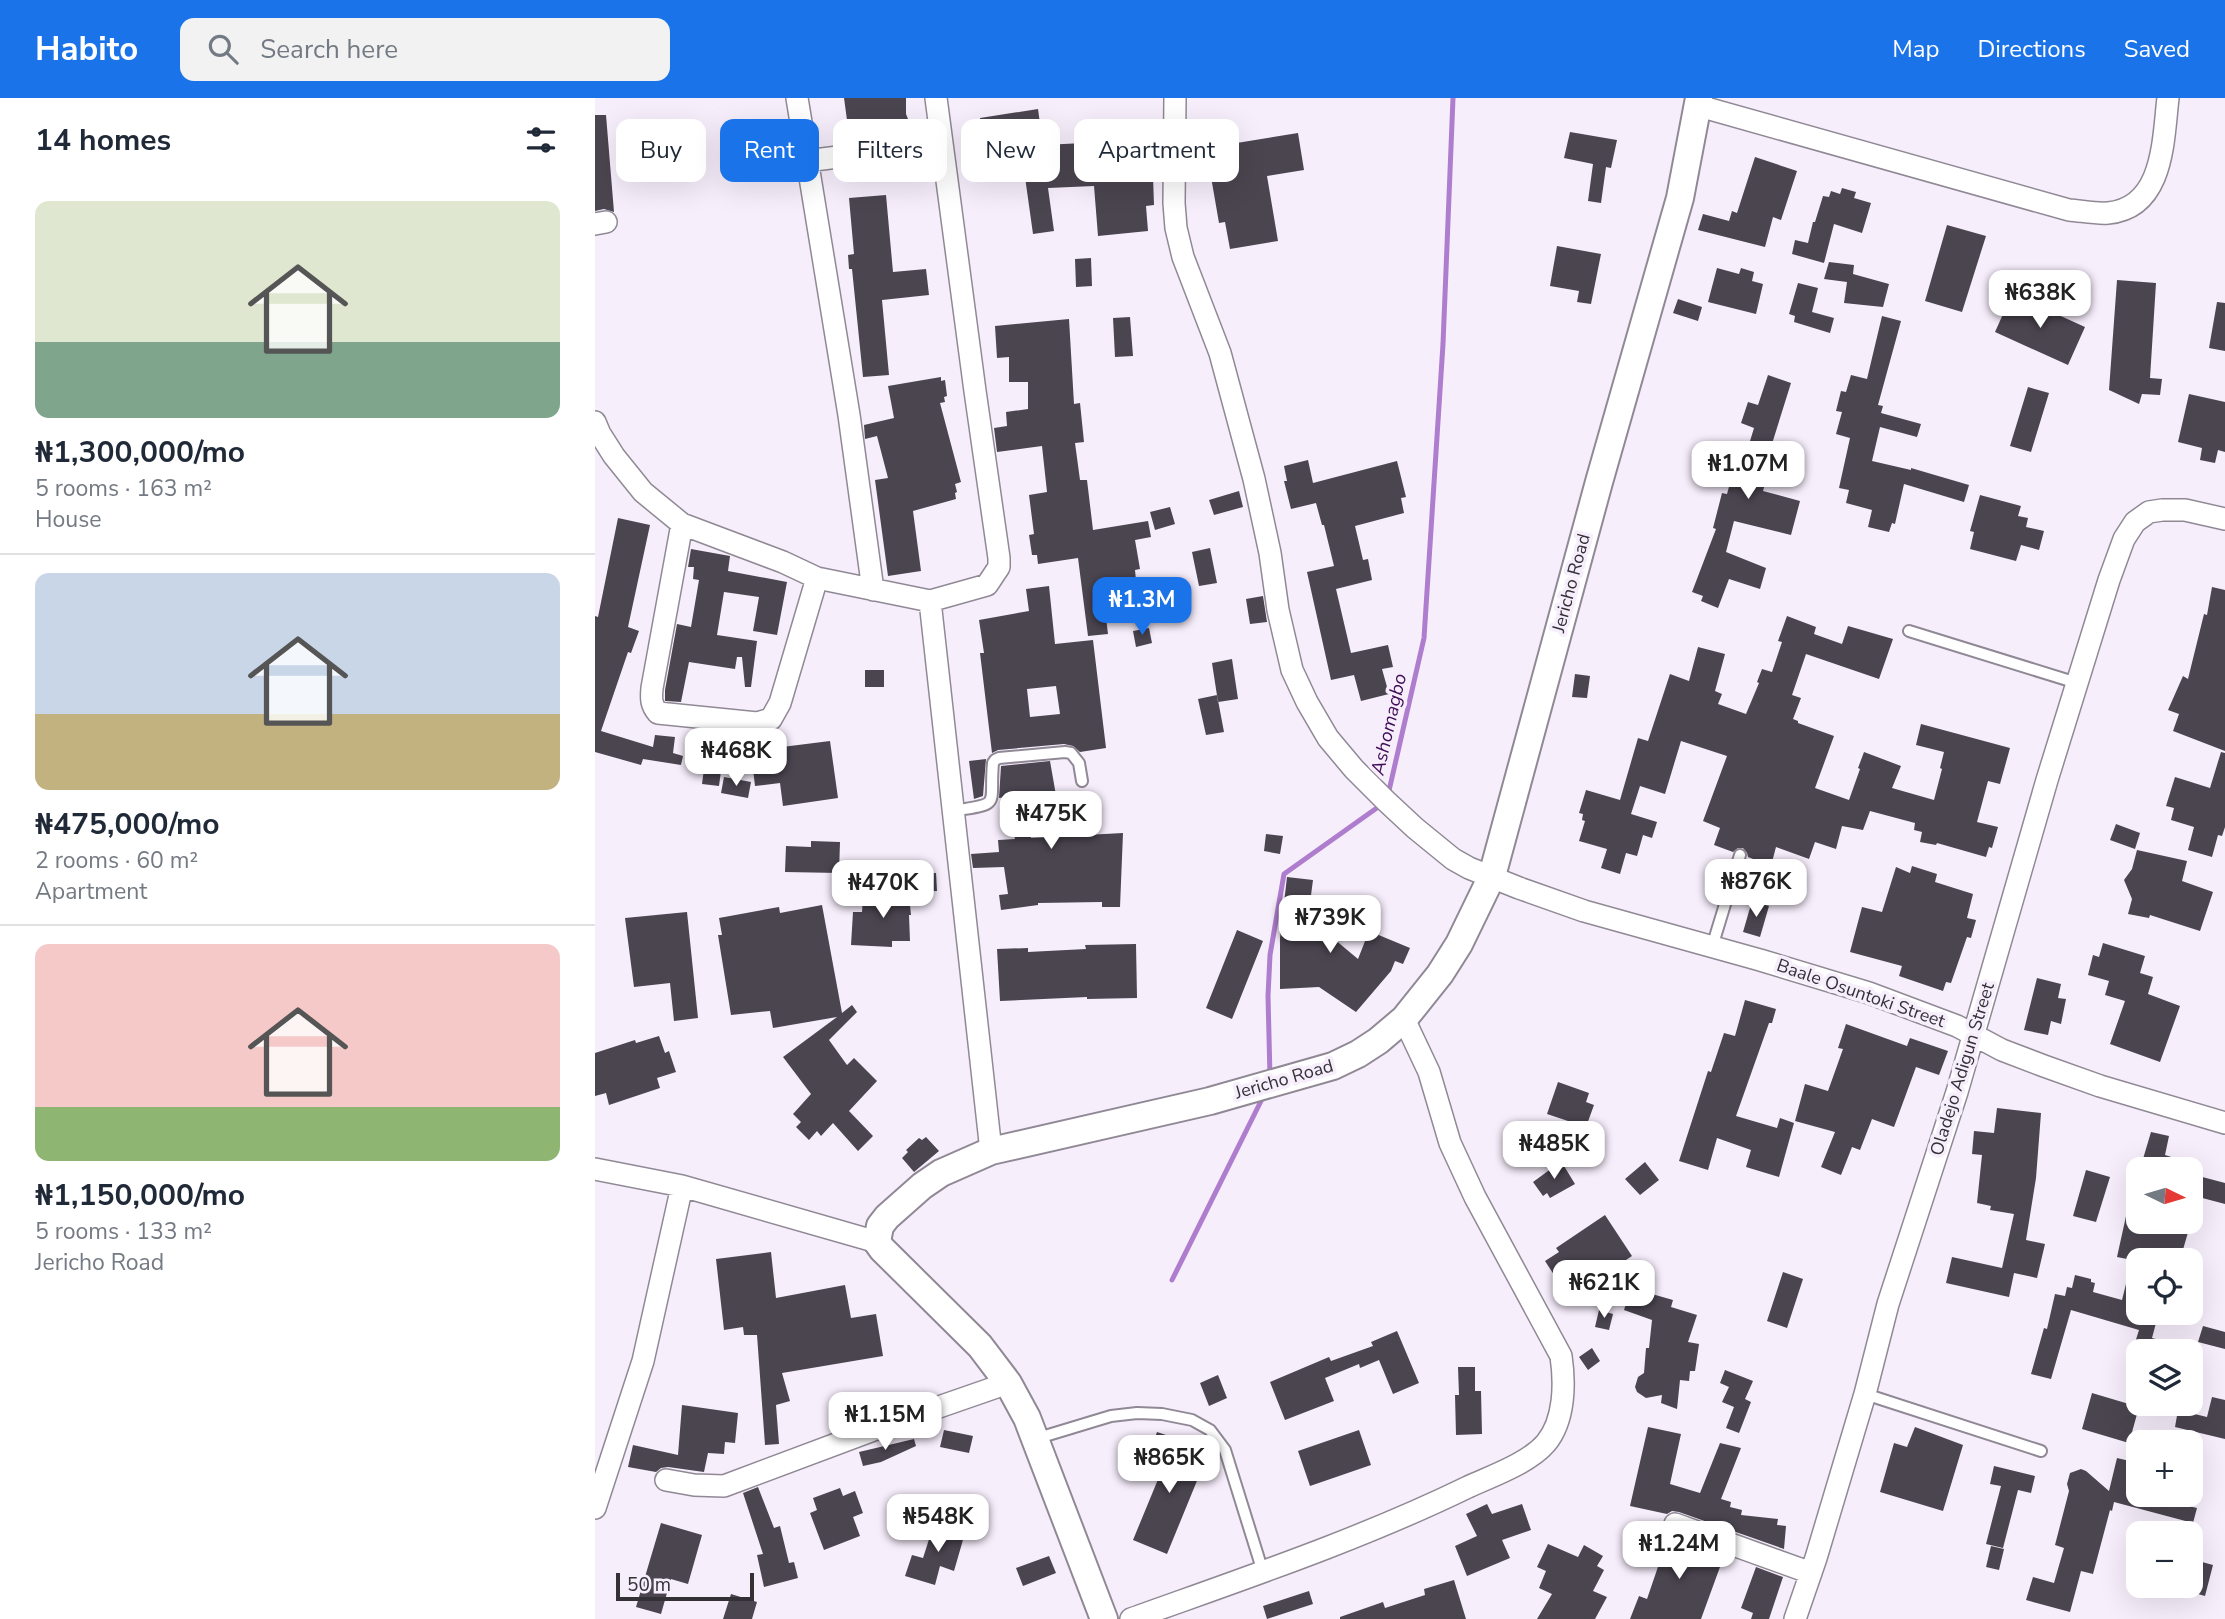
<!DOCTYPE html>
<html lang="en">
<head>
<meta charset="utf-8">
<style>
	:root { --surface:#fff; --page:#f2f2f3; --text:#1f2937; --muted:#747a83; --line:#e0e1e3; --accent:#1a73e8 }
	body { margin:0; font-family:"Nunito Sans",sans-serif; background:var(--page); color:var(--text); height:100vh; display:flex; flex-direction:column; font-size:26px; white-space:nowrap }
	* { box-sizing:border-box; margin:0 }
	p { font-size:23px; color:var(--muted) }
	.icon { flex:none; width:38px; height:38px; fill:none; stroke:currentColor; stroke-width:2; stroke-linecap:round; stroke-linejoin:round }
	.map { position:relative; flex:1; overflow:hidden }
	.sheet { display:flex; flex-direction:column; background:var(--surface); width:595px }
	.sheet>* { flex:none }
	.hud { position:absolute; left:21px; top:21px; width:665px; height:63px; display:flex; gap:14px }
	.needle { width:46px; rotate:95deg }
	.fabs { position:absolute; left:1531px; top:1059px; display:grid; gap:14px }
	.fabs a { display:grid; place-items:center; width:77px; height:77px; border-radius:14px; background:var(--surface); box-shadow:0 7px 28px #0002; font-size:35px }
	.scale { position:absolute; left:21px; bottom:18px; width:138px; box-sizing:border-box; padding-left:7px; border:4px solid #343136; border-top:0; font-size:19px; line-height:24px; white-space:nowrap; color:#343136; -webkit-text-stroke:5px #f7eefc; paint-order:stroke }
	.price { position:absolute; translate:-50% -60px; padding:0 16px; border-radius:14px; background:#fff; color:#222; font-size:23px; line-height:46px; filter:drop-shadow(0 2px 4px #0008) }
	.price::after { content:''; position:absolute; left:50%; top:42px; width:21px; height:16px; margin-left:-10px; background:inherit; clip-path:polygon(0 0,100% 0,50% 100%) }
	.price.current { background:var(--accent); color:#fff }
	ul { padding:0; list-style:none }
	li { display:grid; align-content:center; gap:14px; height:371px; padding:0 35px }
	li+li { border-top:2px solid var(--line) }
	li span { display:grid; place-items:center; height:217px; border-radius:14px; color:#555 }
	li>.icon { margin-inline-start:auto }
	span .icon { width:126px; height:126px; fill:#fffc; stroke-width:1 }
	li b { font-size:30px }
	h2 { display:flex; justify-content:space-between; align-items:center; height:84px; padding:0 35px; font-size:30px }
	.chip { padding:0 24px; border-radius:14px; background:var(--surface); box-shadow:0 7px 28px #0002; font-size:24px; line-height:63px }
	.chip.current { background:var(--accent); color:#fff }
	header { display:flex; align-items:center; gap:42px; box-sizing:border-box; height:98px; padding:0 35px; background:var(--accent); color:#fff }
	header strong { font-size:33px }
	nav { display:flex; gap:38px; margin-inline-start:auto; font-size:24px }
	.search { width:490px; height:63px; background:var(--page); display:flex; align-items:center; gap:18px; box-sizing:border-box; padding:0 24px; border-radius:14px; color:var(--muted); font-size:26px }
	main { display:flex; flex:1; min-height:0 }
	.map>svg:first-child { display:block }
</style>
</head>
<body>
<header>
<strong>Habito</strong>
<div class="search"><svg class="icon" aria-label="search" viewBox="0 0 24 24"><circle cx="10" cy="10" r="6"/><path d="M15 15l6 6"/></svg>Search here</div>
<nav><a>Map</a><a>Directions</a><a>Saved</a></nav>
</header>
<main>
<section class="sheet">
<h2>14 homes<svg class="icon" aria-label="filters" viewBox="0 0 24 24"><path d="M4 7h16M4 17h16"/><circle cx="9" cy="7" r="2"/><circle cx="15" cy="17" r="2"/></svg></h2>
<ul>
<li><span style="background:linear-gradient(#dfe7d0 65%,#7fa58c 0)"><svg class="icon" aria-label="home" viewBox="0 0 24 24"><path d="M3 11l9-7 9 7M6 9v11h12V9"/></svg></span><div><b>₦1,300,000/mo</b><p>5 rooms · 163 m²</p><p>House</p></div></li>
<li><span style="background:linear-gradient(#c9d6e8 65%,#c2b280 0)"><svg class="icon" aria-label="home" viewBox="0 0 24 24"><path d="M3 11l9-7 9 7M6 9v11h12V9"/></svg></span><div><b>₦475,000/mo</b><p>2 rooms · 60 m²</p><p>Apartment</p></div></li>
<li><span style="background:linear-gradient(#f6c9c9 75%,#8fb573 0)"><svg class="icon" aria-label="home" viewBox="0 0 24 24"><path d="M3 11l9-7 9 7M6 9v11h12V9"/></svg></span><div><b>₦1,150,000/mo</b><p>5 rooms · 133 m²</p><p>Jericho Road</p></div></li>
</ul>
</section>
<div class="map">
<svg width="1630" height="1521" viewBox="0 0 1630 1521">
	<rect width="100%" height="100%" fill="#f7eefc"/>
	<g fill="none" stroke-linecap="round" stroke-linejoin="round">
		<!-- stream -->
		<path stroke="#af7dce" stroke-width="5" d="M793,697L829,540L848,246L858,0
			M675,979L673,898L675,857L689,776L786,707
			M577,1182L669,997"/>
	</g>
	<!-- building -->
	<path fill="#4b4550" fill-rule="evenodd" d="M249,0H311V16L319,36L255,44Z
		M443,11L448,47L489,45V54L557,49L559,107L551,108L553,133L503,138L499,88L453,90L459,133L438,136L430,79L395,84L385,20Z
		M0,17H11L19,114L9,111L0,113Z
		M975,34L1022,42L1016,70L1011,69L1006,105L993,103L998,66L969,60Z
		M703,35L709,72L672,78L683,143L635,151L630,124L624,125L611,50Z
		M1160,59L1202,73L1186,122L1178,119L1170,149L1103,132L1108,116L1134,123L1137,113L1142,115Z
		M1247,90L1261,94L1259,100L1276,105L1267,135L1239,126L1229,165L1197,156L1200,142L1213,145L1218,124H1220L1228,98L1234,99L1236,93L1245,96Z
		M291,97L298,174L331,171L334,197L287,202L294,277L268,279L257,171H254L253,157L259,156L254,100Z
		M1352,127L1391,138L1367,214L1330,203Z
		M962,148L1006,156L996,206L982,204L984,193L955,188Z
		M496,160L497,188L481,189L480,161Z
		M1234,164L1259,167L1258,176L1294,186L1288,209L1249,205L1252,184L1229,181Z
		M1122,170L1144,176L1146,170L1159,174L1157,183L1168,186L1161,216L1113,204Z
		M1522,182L1561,185L1555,280L1567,281L1565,297L1547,296L1544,306L1514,292Z
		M1203,185L1223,190L1217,214L1239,220L1235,235L1199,224L1200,218L1194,216Z
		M1417,196L1490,229L1473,267L1400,234Z
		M1083,201L1107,209L1103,223L1078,215Z
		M1622,204L1630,205V253L1614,250Z
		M1287,218L1306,223L1283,307L1288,308L1286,315L1326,326L1322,339L1285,329L1277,363L1316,372V370L1374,387L1369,404L1309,386L1300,426L1297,425L1294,434L1273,429L1277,412L1251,405L1254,392L1244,390L1255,340L1241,336L1247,314L1241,313L1246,293L1251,294L1256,277L1272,281Z
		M535,219L538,258L520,259L518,220Z
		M474,221L479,306L485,305L489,344L480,345L485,382H492L498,432L553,423L556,439L540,442L545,471L540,472L542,493L508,495L513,536L493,538L483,460L443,466L442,457H437L434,437L439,436L434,397L452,394L447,348L402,354L399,330L412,328L411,314L433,311V284H414V259L402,260L400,228Z
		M1173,277L1196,285L1166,381L1171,382L1168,393L1205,403L1196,437L1139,423L1131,454L1171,470L1165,491L1134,481L1123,510L1106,503L1108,498L1097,494L1121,431L1118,430L1127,395L1132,396L1138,374L1145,376L1159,330L1146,325L1153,304L1163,307Z
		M346,279V283L350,282L352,298L349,299L350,304L345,305L366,384L360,386L362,394L360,395L361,401L318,413L326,473L293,478L280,382L293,380L282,338L270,341L269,327L299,320L293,288Z
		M1433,289L1454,295L1436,354L1415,348Z
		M1594,296L1630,304V354L1623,352L1620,365L1605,362L1607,350L1583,344Z
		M713,362L718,385L802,363L811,399L806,400L809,415L760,428L768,462L773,461L777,482L741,491L756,555L793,547L798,569L787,571L794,596L766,603L759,577L736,582L712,474L739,468L729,427H727L721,405L696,411L689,383H692L689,368Z
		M644,393L648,409L619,417L614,402Z
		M1385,397L1426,408L1423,418L1433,420L1431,429L1449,433L1444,452L1426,447L1421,463L1375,451L1379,434L1375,433Z
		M575,409L580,426L560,432L555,414Z
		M23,420L55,427L33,529L44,533L36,555L33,554L6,633L58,649L60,637L80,639L78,655L88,658L86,667L48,661L46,667L0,654V518L3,519Z
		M615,450L622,485L604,488L597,454Z
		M96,451L135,458L133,473L192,484L182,537L158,533L164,499L129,494L122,537L162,543L156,589H150L147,559H142L140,571L94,564L86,604L70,603V592L82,526L96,529L104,482L98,481L99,469H93Z
		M454,488L460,546L498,542L511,650L485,654L478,648L469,646L403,652L397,655L385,555H389L384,522L434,513L431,491ZM461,588L465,616L435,619L432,591Z
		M1617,489L1630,492V653L1578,633L1584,616L1573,612L1588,578L1593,581L1609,516L1612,517Z
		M668,498L672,524L655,526L651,501Z
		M1192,518L1221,529L1219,536L1247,546L1253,528L1298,541L1284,581L1211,556L1197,597L1206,600L1198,621L1203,623V625L1239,638L1220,690L1254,702L1265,671L1263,670L1269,654L1306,668L1297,690L1339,702L1347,671L1345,670L1349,654L1321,647L1326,626L1415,650L1405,686L1393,683L1382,724L1403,729L1397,750L1394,749L1391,759L1342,745L1341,747L1325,744L1327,734L1319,732L1320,725L1275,713L1268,732L1247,728L1241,751L1220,744L1214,761L1181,749L1176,768L1153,759L1152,755L1148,750H1143L1138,754L1119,747L1125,730L1108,723L1132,658L1086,643L1070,696L1045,688L1036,716L1062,724L1057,740L1048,737L1042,758L1031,755L1025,776L1006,770L1012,751L984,743L990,723L987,722L988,716L984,715L991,692L1025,702L1043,640L1053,643L1075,576L1094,583L1103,549L1130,556L1120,593L1127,596L1123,606L1151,616L1164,585L1162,584L1167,571L1177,574L1187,544L1183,543Z
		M554,530L557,545L541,549L538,533Z
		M637,561L643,601L623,604L617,565Z
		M270,572H289V589H270Z
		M980,576L995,578L992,600L977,599Z
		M622,597L629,634L611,637L603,601Z
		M113,641L130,643L124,688L107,686Z
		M235,643L243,700L188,708L185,685L160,688L156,653Z
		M1626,654L1630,655V729L1627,738L1623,737L1617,759L1593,752L1599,729L1576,722L1579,710L1571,708L1580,679L1615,690Z
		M391,661L388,698L379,701L374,663Z
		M455,663L462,703L431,708L436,740L528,735L525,809H507V804L443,805V807L406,812L404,797L413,796L409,769L378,770L376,756L404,754L403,742L420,741L413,699L404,700L406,668Z
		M129,679L156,684L153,700L126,695Z
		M1521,726L1545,735L1540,751L1515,742Z
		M671,736L688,738L685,756L669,753Z
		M216,743L245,744L244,775L190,774L191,748L216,749Z
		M1542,752L1592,763L1587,783L1618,794L1605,833L1555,817L1554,820L1533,816L1537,801L1529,782L1537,771Z
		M1317,768L1342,776L1340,784L1378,796L1372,820L1381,822L1376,840L1372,839L1356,885L1351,884L1348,893L1304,878L1307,868L1255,854L1267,809L1287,814L1301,769L1315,775Z
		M341,775L342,793L315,794V776Z
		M692,779L718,782L710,843L739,841L763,861L774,833L815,850L808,866L800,863L796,873L761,914L724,889L685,891V840Z
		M313,788L316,817H314L315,843H297V849L256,847L258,814H267L268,800H281V797L291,798V791Z
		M1157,803L1174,808L1165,839L1148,834Z
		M227,807L247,915L257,907L262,914L234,942L252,967L259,960L282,983L254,1013L278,1038L263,1053L238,1025L226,1038L222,1033L214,1042L201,1029L206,1024L198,1016L216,996L188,959L242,919L178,930L175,913L136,917L123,837H127L124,820L184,809L185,815Z
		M92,814L103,920L79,923L75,885L39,889L30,820Z
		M642,832L668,843L637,921L611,910Z
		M1508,845L1550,858L1545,875L1558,879L1553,896L1585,908L1565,964L1515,946L1530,903L1510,897L1514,883L1493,877L1498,857L1504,859Z
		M541,846L542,900L492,901V899L405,903L402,851L433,850V854L491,851L490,847Z
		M1442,880L1466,886L1463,900L1471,901L1466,926L1456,923L1453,937L1429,932Z
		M1150,902L1181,911L1177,925H1174L1141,1018L1182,1030L1185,1020L1199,1025L1184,1079L1151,1069L1156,1052L1122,1040L1113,1072L1084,1063L1113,973L1116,974L1129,935L1140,938Z
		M1251,926L1312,948L1315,940L1353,953L1344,977L1321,969L1299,1029L1277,1021L1265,1052L1257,1049L1246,1077L1226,1069L1240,1034L1200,1023L1210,986L1233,993L1248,951L1243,950Z
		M64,938L70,955L74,953L81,974L62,980L65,990L14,1007L11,995L0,998V955L40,942L41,945Z
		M963,984L994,995L991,1004L999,1007L991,1029L952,1016Z
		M1402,1010L1446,1015L1441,1080L1431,1142L1450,1146L1442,1180L1419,1175L1414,1199L1351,1185L1357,1159L1407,1170L1419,1116L1395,1112L1396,1108L1382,1105L1387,1057L1377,1056L1379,1033L1399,1035Z
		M1556,1034L1574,1038L1570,1057L1602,1067V1071H1545Z
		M331,1039L344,1053L319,1074L307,1060L313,1054L311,1052L324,1040L327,1042Z
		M1050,1064L1064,1082L1045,1097L1030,1081Z
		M964,1065L967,1070L969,1068L980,1086L955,1100L952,1095L948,1098L938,1084Z
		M1491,1072L1515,1079L1501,1124L1478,1118Z
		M1596,1076L1630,1085V1106L1596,1097Z
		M1537,1091L1544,1092V1124H1596L1585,1162L1544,1150V1214H1564L1557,1240L1589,1249L1588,1253H1547L1538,1251L1544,1232L1476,1212L1456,1281L1436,1276L1449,1230L1452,1231L1460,1196L1470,1198L1472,1189L1477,1190L1480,1177L1496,1181V1184L1500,1185L1498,1194L1527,1202L1537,1162L1522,1159Z
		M1010,1117L1037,1158L974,1200L950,1163L964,1154L961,1150Z
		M176,1154L181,1200L250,1187L256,1220L281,1216L288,1258L187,1275L195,1303L181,1307L184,1346L170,1347L162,1237H149L148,1229L129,1232L121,1161Z
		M1188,1174L1208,1181L1192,1230L1172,1223Z
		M1036,1190L1078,1202L1076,1209L1102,1217L1093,1244L1104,1246L1100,1273H1095L1094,1283L1085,1282L1082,1311L1066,1305L1067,1297L1051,1300L1042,1294L1040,1289L1043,1279L1049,1275L1051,1250H1054L1057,1222L1029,1212Z
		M1004,1212L1018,1216L1014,1232L1000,1229Z
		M1608,1228L1630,1234V1251L1603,1244Z
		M802,1233L824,1285L798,1296L784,1262L765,1270L764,1266L730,1280L739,1303L690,1322L675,1284L734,1259L736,1263L778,1248L776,1244Z
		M997,1250L1005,1263L993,1272L984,1259Z
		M863,1269H880V1293H886L887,1336L861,1337L860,1297H864Z
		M1130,1272L1158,1283L1150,1301L1156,1304L1144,1335L1131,1330L1139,1309L1127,1304L1134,1289L1125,1285Z
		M623,1277L632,1300L614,1308L605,1285Z
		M1497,1295L1544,1309L1534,1345L1487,1331Z
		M1617,1299L1630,1302V1341L1580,1329L1583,1312L1612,1319Z
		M87,1307L143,1315L140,1345L130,1344L129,1356L113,1355L109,1374L73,1369L66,1370L61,1374L33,1369L38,1347L83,1357Z
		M1053,1329L1086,1336L1075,1386L1105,1395L1125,1345L1146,1350L1126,1401L1136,1404L1135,1409L1147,1412L1146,1417L1183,1421L1182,1427L1191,1428L1189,1451L1084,1414L1077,1413L1072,1416L1035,1408Z
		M1320,1329L1368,1347L1348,1413L1285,1394L1299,1345L1312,1349Z
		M349,1332L378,1338L374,1355L345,1349Z
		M764,1332L776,1367L715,1388L703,1353Z
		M562,1334L577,1339L574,1347L614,1365L610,1375L606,1373L572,1456L538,1442L571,1362L554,1356Z
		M319,1341L321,1348L286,1364L268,1368L264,1354Z
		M1522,1360L1539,1364L1532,1392L1544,1395V1396L1602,1410L1598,1425L1519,1404L1517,1413L1515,1412L1498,1476L1486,1473L1475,1514L1431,1502L1438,1479L1459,1485L1469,1450L1460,1447L1474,1393L1472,1386L1475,1375L1486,1371L1491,1373L1514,1393Z
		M1399,1368L1440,1378L1436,1395L1423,1392L1408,1450L1391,1446L1406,1388L1395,1386Z
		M163,1389L179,1430L185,1428L194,1465L199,1464L203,1480L169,1489L162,1457L168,1456L148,1395Z
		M245,1390L248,1398L260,1393L268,1415L258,1419L265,1438L229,1452L215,1415L222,1412L218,1400Z
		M892,1406L897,1416L927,1406L936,1432L907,1442L915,1460L872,1478L860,1448L882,1438L871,1416Z
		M357,1424L372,1428L359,1473L345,1468L340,1487L310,1478L317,1457L328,1460L338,1429L354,1433Z
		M66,1425L107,1437L93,1486L76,1481L66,1516L41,1509Z
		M1068,1429L1076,1438L1129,1458L1106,1521H1035L1044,1498L1052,1501L1066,1460L1057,1457Z
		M953,1446L983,1459L989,1447L1008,1458L1002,1468L1009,1472L998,1493L1012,1499L1000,1521H942L957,1496L944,1490L951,1473L942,1469Z
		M1396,1448L1409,1451L1404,1472L1391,1469Z
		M454,1458L461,1475L428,1488L421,1470Z
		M1596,1461L1618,1467L1610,1498L1596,1494Z
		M1161,1469L1188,1479L1174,1521H1156L1158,1515L1146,1510Z
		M859,1482L871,1521H745V1519L788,1504L790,1510L830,1497L829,1491Z
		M714,1493L718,1506L672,1521L668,1508Z
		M136,1496L162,1504L157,1521H128Z"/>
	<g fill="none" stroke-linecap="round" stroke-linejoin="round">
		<!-- service casing -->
		<g stroke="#908995" stroke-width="14">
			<path id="service" d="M1314,533L1482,585
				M358,713C408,705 394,709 398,665L400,662L404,660L470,654L476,655L484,665L487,683
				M1117,849L1145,757
				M1270,1296L1446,1353
				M440,1341L516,1318L542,1315L567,1316L597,1322L615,1332L630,1352L668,1474"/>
		</g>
		<!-- minor casing -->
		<g stroke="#908995" stroke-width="24">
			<path id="minor" d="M202,0L254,317L278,492
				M341,0L380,293L404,460V469L392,487L335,503L396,1053
				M580,0L579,105L581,130L588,159L625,255L659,381L675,455L683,512L697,572L712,604L733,640L759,671L791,703L820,730L858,761L874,770L924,790L989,813L1165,862L1274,895L1362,928L1407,952L1449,968L1505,988L1630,1025
				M1104,8L1474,112C1487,113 1501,116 1513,115C1569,110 1568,42 1573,0
				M211,63L347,46
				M0,126L11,124
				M0,324L5,336L19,358L48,394L87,426L188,464L222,480L335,503
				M87,426L57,590C56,601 56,607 63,615L162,625L176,621L185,605L222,480
				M0,1071L87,1088L282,1144
				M71,1382L99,1387L129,1388L292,1327L413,1285
				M0,1410L48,1263L87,1088
				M1080,1426L1216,1475
				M536,1521C650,1480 764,1442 873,1389C897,1378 934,1365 951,1345C970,1322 970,1285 966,1258L880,1099L855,1045L834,974L809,921
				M1200,1521L1221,1460L1270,1296L1293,1206L1362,994L1452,682L1514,482L1529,441L1540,424L1554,414L1567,412H1590L1630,421"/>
		</g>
		<!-- tertiary casing -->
		<g stroke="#908995" stroke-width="30">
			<path id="tertiary" d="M509,1521L432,1320L413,1285L385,1248L287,1151L282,1144L285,1128L292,1119L327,1088L346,1075L396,1053L615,1003L738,968L763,956L783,943L809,921L845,876L864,846L897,778L1004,384L1085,100L1104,0"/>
		</g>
		<!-- service -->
		<use href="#service" stroke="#fff" stroke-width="10"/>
		<!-- minor -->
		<use href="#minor" stroke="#fff" stroke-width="21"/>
		<!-- tertiary -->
		<use href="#tertiary" stroke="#fff" stroke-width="26"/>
	</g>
	<g text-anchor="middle" stroke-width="7" stroke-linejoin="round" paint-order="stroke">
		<!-- street labels -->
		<g font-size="18" fill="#343136" stroke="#f7eefc">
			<text transform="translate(976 485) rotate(-75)" y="6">Jericho Road</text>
			<text transform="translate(1266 895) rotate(19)" y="6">Baale Osuntoki Street</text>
			<text transform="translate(1367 971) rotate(-73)" y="6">Oladejo Adigun Street</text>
			<text transform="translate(689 981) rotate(-16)" y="6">Jericho Road</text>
		</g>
		<!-- water labels -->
		<g font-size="19" font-style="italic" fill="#400d58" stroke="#f7eefc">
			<text transform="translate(793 626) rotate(-77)" y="7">Ashomagbo</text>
		</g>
	</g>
</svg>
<div class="fabs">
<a><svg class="needle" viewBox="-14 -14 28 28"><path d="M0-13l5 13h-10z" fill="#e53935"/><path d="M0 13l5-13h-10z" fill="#747a83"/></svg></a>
<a><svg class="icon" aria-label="locate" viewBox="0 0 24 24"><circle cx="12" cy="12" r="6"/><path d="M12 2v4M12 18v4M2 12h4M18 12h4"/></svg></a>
<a><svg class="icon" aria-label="layers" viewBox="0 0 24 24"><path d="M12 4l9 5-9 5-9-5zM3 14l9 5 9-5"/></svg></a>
<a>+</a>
<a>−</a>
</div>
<div class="scale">50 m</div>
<b class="price" style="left:1445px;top:232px">₦638K</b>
<b class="price" style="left:1153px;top:403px">₦1.07M</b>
<b class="price current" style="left:547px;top:539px">₦1.3M</b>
<b class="price" style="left:141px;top:690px">₦468K</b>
<b class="price" style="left:456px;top:753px">₦475K</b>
<b class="price" style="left:1161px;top:821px">₦876K</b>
<b class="price" style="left:288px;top:822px">₦470K</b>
<b class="price" style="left:735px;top:857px">₦739K</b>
<b class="price" style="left:959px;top:1083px">₦485K</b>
<b class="price" style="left:1009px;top:1222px">₦621K</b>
<b class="price" style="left:290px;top:1354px">₦1.15M</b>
<b class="price" style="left:574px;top:1397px">₦865K</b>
<b class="price" style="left:343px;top:1456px">₦548K</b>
<b class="price" style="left:1084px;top:1483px">₦1.24M</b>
<div class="hud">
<a class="chip">Buy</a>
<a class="chip current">Rent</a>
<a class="chip">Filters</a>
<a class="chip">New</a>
<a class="chip">Apartment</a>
</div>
</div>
</main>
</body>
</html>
